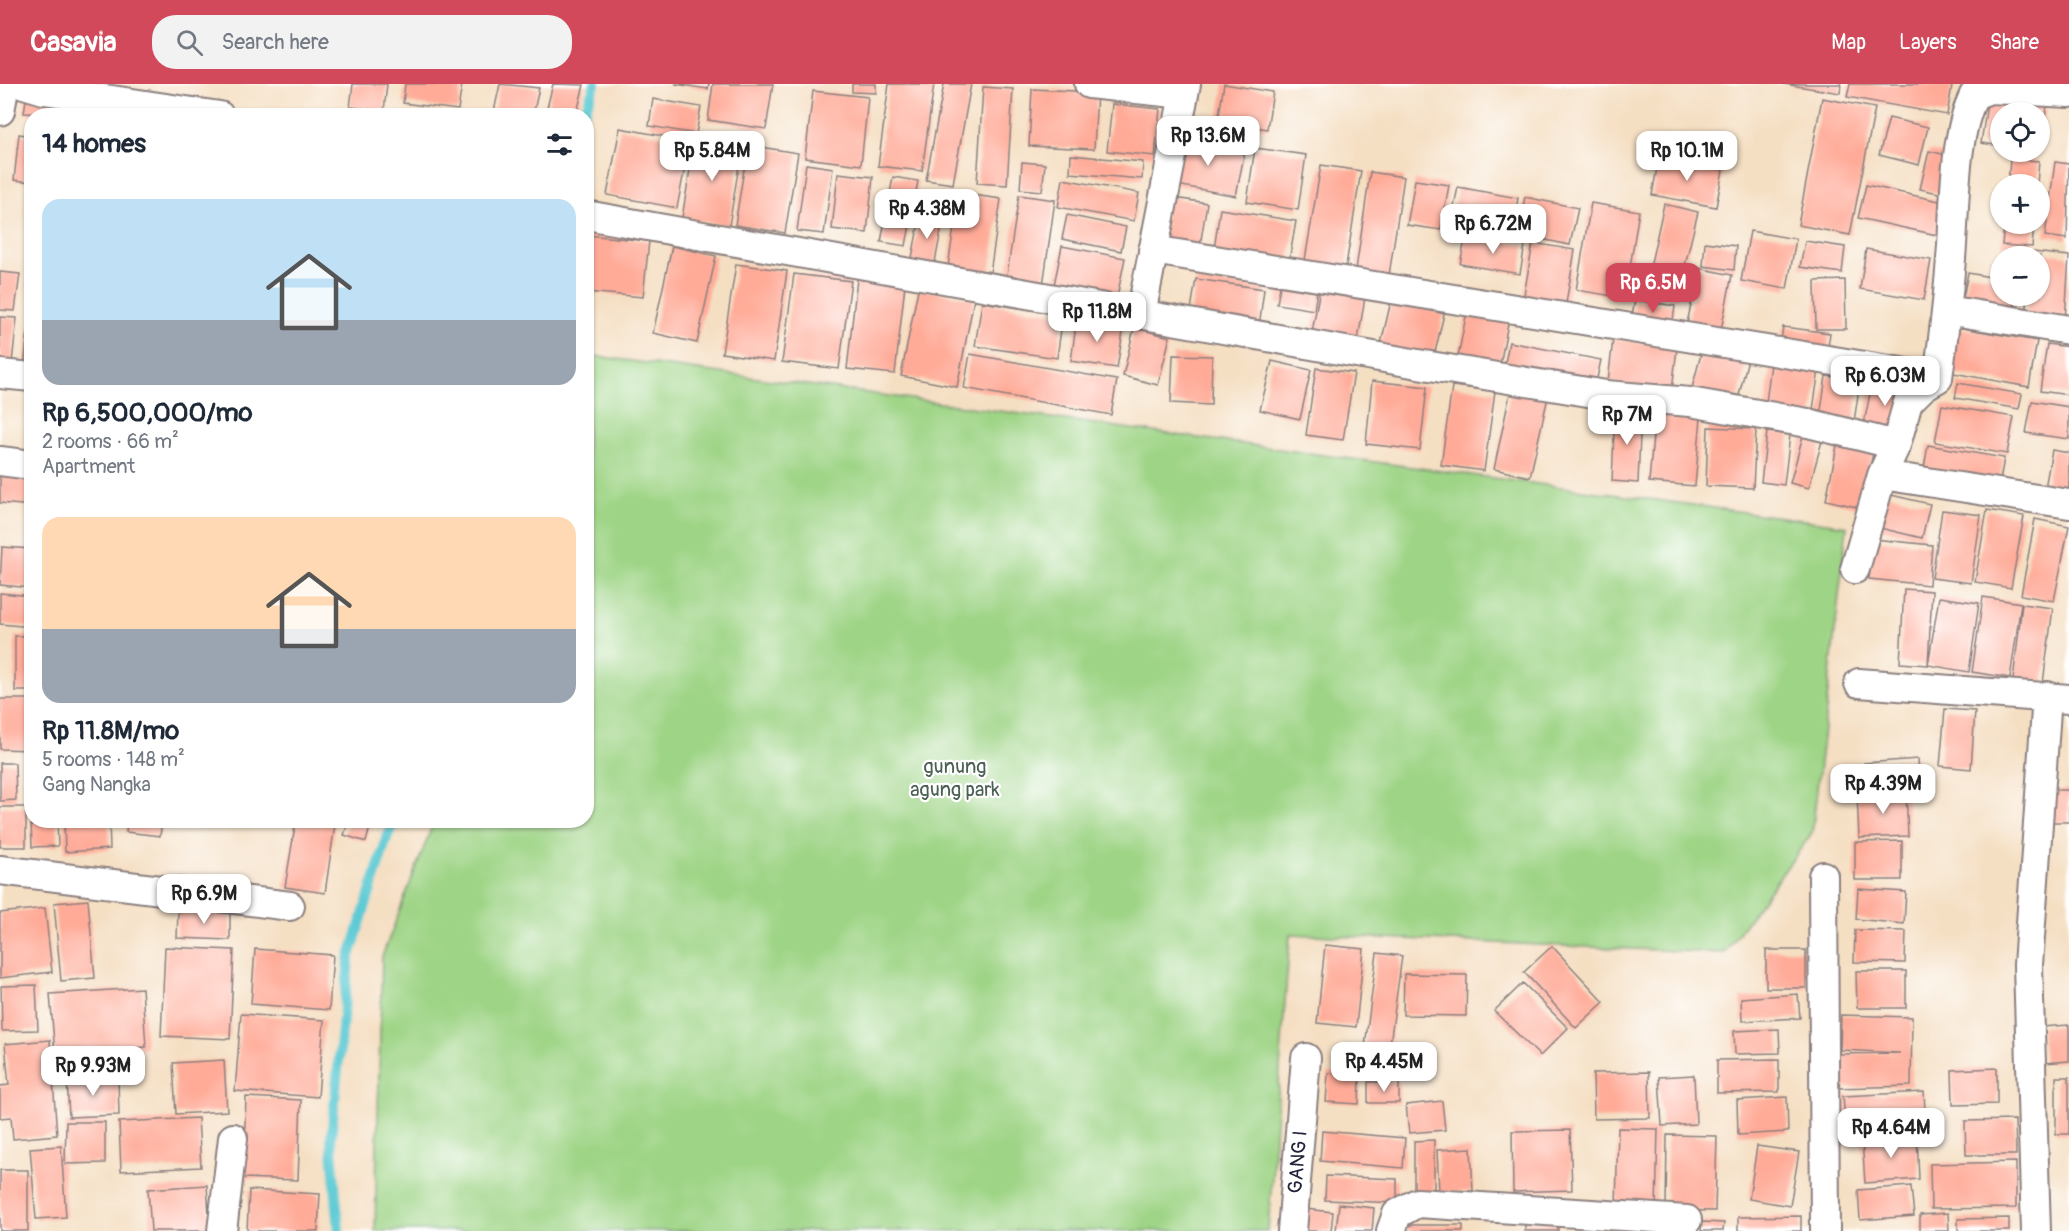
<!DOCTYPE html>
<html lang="en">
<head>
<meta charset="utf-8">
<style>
	:root { --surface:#fff; --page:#f2f2f3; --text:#1f2937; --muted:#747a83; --accent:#d1495b }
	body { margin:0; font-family:Pangolin,sans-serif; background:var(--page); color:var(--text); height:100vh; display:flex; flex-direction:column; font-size:22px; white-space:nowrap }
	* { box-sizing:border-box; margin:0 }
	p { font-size:20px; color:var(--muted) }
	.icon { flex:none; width:33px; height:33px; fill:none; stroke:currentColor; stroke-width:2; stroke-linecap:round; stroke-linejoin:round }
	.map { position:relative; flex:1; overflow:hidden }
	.sheet { position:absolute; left:24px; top:24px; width:570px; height:720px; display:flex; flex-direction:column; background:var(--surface); border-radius:24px; box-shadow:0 2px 4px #0004 }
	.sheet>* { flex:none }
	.controls { position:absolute; left:1990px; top:18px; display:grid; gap:12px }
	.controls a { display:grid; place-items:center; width:60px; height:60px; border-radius:50%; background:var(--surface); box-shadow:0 2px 4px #0004; font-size:30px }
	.price { position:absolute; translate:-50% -51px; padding:0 14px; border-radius:12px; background:#fff; color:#222; font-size:20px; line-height:39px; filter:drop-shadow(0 2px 3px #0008) }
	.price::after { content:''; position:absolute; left:50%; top:36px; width:18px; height:14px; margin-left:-9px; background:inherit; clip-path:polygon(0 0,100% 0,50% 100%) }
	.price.on { background:var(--accent); color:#fff }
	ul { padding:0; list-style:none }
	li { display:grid; align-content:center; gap:12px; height:318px; padding:0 18px }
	li span { display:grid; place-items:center; height:186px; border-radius:18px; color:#555 }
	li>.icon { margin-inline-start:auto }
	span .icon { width:108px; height:108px; fill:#fffc; stroke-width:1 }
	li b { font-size:26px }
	h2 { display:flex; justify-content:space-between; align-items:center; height:72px; padding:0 18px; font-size:26px }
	header { display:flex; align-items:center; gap:36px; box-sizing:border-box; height:84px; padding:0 30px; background:var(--accent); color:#fff }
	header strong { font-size:28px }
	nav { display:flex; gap:33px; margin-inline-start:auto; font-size:21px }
	.search { width:420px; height:54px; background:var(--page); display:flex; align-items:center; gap:15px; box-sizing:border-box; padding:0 21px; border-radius:24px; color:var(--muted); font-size:22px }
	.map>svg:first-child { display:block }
</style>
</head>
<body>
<header>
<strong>Casavia</strong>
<div class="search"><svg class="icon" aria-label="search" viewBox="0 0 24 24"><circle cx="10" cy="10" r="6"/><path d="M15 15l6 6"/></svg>Search here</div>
<nav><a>Map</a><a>Layers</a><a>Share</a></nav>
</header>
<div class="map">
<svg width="2069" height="1147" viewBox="0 0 2069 1147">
	<rect width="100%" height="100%" fill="#fff"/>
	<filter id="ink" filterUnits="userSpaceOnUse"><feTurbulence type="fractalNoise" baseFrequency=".0167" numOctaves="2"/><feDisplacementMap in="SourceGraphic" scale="12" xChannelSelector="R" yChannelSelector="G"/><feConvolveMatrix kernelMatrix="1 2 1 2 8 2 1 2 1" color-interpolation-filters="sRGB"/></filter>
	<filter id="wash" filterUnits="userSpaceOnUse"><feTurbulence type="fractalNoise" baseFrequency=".008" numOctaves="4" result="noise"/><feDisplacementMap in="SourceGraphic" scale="24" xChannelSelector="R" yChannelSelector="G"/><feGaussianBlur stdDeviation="1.35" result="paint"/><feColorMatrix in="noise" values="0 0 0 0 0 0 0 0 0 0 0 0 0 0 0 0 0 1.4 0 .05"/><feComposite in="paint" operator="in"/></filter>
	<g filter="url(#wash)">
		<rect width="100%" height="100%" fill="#f5dfc3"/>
		<!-- park -->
		<path fill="#9ed485" stroke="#607b60" stroke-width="1.5" d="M587,271L1847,442L1812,749L1724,869L1290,850L1268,1147H375L382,873L434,737L586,736Z"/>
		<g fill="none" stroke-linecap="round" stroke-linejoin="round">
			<!-- stream -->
			<path stroke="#5dcad4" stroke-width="10" d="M583,32L595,0
				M339,1147L331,1054L349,875L388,751L396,736"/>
		</g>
		<g id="blocks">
			<!-- building -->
			<path fill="#ffab98" d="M353,0H387L384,27L350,23Z
				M405,0H462L458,26L403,19Z
				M500,0L539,4L533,32H493Z
				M553,0L584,1L576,32H545Z
				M675,0H709L708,5Z
				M713,0H773L766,45L708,36Z
				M852,0H876V9L852,8Z
				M889,0H934L922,87L878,82Z
				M944,0H971L953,100L926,96Z
				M1224,0L1273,8L1267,45L1218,37Z
				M1784,0H1841L1840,9Z
				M1850,0H1944L1952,2L1947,31L1847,13Z
				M983,3L1013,5L1007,101L977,99Z
				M1032,5L1097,8L1094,65L1029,62Z
				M813,7L868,13L861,81L805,74Z
				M27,9L97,22L95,32L24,29Z
				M1822,14L1875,24L1850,151L1798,141Z
				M1988,14L2047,22L2041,60L2040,28H2001V62L1981,59Z
				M653,15L701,23L696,50L649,42Z
				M1112,20L1160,25L1155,72L1107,67Z
				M1889,34L1928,43L1919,81L1879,71Z
				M620,44L690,57L677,124L607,111Z
				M19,50L32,52V98L14,96Z
				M1180,54L1245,66L1236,112L1171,100Z
				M695,55L742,63L729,142L682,134Z
				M748,61L798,69L785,149L735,141Z
				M1255,64L1306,71L1298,126L1247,118Z
				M1929,67L1951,72L1943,110L1920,105Z
				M1071,71L1143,78L1142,95L1070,89Z
				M1659,73L1723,86L1716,123L1652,111Z
				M2010,75L2039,77L2037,100H2008Z
				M1022,78L1045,80L1042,107L1020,105Z
				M2055,78L2069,80L2067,155L2045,152Z
				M806,80L833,84L824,150L797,147Z
				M1321,81L1361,87L1345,188L1304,182Z
				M1370,88L1404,93L1388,198L1355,193Z
				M838,89L873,93L867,149L832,145Z
				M893,93L918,97L906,162L881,158Z
				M1063,95L1139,109L1134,137L1058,123Z
				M1415,96L1449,101L1441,146L1407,141Z
				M1866,101L1944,118L1937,151L1858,134Z
				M1458,103L1518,114L1512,148L1451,137Z
				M959,109L1001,115L990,189L948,183Z
				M1019,111L1055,116L1043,202L1006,197Z
				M1168,113L1207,119L1199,168L1161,163Z
				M1525,113L1578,124L1570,161L1517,150Z
				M1591,119L1639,127L1625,214L1576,206Z
				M1664,120L1698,128L1677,214L1645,206Z
				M922,123L945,127L933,188L910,184Z
				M1220,125L1296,137L1288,183L1213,172Z
				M1067,131L1126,143L1121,167L1062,155Z
				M2004,140H2034L2032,163L2002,161Z
				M1750,147L1796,155L1787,205L1741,197Z
				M586,151L649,157L643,213L586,208Z
				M1466,151L1525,161L1520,190L1460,180Z
				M1805,157L1845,163L1842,189L1800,183Z
				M1705,158L1736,162L1734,186L1703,182Z
				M1533,159L1575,166L1565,225L1523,217Z
				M672,162L716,172L697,259L653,249Z
				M1062,162L1125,174L1116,218L1053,206Z
				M1866,165L1931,176L1924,216L1860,205Z
				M2033,168L2069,172L2065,237L2026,233L2028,212H2040V172H2032Z
				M736,180L787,187L774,277L722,269Z
				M1699,184L1732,191L1720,251L1686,244Z
				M0,188L20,190L15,227L0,226Z
				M1968,189L2001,195V212H2016L2014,224L1963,214Z
				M794,190L851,197L839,285L782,278Z
				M857,195L905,201L895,290L847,285Z
				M1196,195L1264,205L1259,243L1190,232Z
				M1845,196L1846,245H1816L1815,197Z
				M1321,199L1366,207L1357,262L1311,254Z
				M1280,202L1317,207L1314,226L1277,220Z
				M918,205L974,215L957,303L901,292Z
				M1635,216L1675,222L1672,244L1631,237Z
				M1391,217L1444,230L1433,277L1380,264Z
				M982,218L1063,231L1057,274L975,262Z
				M1467,227L1509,234L1499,286L1457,278Z
				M0,233L17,234L12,279L0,278Z
				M1077,234L1124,242L1117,284L1071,277Z
				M1783,243L1830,249L1827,270L1780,264Z
				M1956,243L2037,257L2029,303L1948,288Z
				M1134,244L1170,253L1158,301L1123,292Z
				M28,248H32V285L24,284Z
				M1613,255L1677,264L1672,306L1608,298Z
				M1509,258L1601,276L1595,303L1504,285Z
				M1704,259L1749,271L1738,315L1692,304Z
				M2047,260L2069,263V311L2040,307Z
				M970,270L1117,296L1111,331L964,304Z
				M1173,271L1212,272L1211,321L1171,319Z
				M1272,277L1311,286L1300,335L1260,326Z
				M1771,280L1819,286L1812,332L1765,326Z
				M1316,284L1354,289L1343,356L1306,351Z
				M1874,290L1907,296L1896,355L1862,349Z
				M1826,292L1860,297L1853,345L1819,340Z
				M1372,297L1427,303L1420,366L1366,360Z
				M1958,299L2022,310L2019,325L1955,314Z
				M1452,302L1495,307L1484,387L1441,381Z
				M1511,305L1548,313L1530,393L1494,385Z
				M2032,317L2069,323V355L2026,349Z
				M1942,321L2014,333L2007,370L1935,358Z
				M1615,325L1641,327L1638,399L1612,397Z
				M1655,329L1701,333L1695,402L1649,398Z
				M1708,343L1756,345L1753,404L1706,402Z
				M1767,348L1790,351L1784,401L1761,398Z
				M1803,352L1822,357L1809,404L1790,399Z
				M1838,357L1874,365L1861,424L1826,416Z
				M1928,361L2004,374L1999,403L1923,390Z
				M2052,366L2069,369V408L2045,404Z
				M0,391L32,394V422L0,419Z
				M1887,410L1930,420L1922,454L1880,444Z
				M1942,426L1981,431L1971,499L1932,494Z
				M1987,426L2024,432L2011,504L1975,498Z
				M2035,435L2069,442L2054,517L2021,511Z
				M1873,455L1932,461L1929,501L1869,495Z
				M2,463L32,465V504L0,501Z
				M1904,505L1932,507L1928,581L1900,579Z
				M0,509L32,512V543L0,540Z
				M1939,513L1979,519L1969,588L1928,581Z
				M1983,513L2021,519L2010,594L1972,588Z
				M2022,520L2053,524L2043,599L2013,596Z
				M15,552H32V607H15Z
				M0,615H32V666L0,665Z
				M1945,625L1975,627L1971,685L1940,682Z
				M1918,675L1920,703L1866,706L1864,679Z
				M0,679H15L16,716L0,717Z
				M2048,706H2069V738H2048Z
				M1906,708L1908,752L1859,754L1857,711Z
				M0,723H26V763H0Z
				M31,736H57L58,762L32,763Z
				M64,736H109L110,765L65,768Z
				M127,736H162L160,752L126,748Z
				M296,736L335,740L325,809L285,803Z
				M349,736H372L366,758L344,751Z
				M1902,757V796H1855V758Z
				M1858,805L1906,808L1904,840L1856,835Z
				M88,816L95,894L61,897L54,819Z
				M45,824L52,888L0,894V829Z
				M178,827L230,828V856L177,854Z
				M1855,846L1906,847L1905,879L1854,878Z
				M1325,861L1364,865L1356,943L1317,939Z
				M1552,862L1604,918L1576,944L1524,888Z
				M165,863L234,866L230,955L161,952Z
				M255,865L333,871L329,926L251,920Z
				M1766,866H1806V904H1766Z
				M1377,869L1402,872L1387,982L1363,978Z
				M1856,887H1906V924H1857Z
				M1404,890L1467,891L1466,932L1403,931Z
				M1523,899L1568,944L1540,972L1494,927Z
				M36,901L38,946L2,947L1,902Z
				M142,904L146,963L55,970L50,910Z
				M1798,910L1800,934L1742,937L1741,914Z
				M241,930L324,936L318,1013L235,1007Z
				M1841,931L1912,933L1911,1002L1836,1004V970L1900,969L1840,966Z
				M2069,941V977L2044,979L2041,943Z
				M1779,945L1780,969L1735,970L1734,947Z
				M50,956L57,1051L13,1055L11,1033L0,1034V1002L9,1001L5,960Z
				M1779,975V1008L1717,1009V976Z
				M224,976L227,1027L176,1030L173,979Z
				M1997,984V1020L1953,1021L1952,986Z
				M1649,988L1650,1034L1594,1035L1593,989Z
				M1328,989L1360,991L1359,1020L1326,1018Z
				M1694,991L1696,1040L1662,1042L1659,993Z
				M118,993L119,1031L69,1033L67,995Z
				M2056,993H2069V1050H2056Z
				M1368,998H1399V1019H1368Z
				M1924,1008L1926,1047L1846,1051L1843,1012Z
				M246,1013L301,1016L298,1096L243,1094Z
				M1787,1013L1788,1048L1738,1051L1737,1016Z
				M1442,1017L1445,1046L1409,1049L1406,1021Z
				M198,1034L201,1083L121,1087L119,1038Z
				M2015,1036L2016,1071H1966L1965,1037Z
				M66,1038H105V1079L65,1080Z
				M1618,1044L1658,1045L1656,1125L1616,1124Z
				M1570,1046L1572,1106L1513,1108L1512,1047Z
				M1322,1047L1405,1054L1403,1084L1320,1077Z
				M1667,1051L1717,1052L1715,1127L1666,1126Z
				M1917,1052L1919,1095L1865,1099L1862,1055Z
				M1434,1056V1113H1414V1057Z
				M61,1062L66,1133L36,1135L30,1064Z
				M1757,1062L1799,1068L1790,1122L1749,1115Z
				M1471,1064L1473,1107L1439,1109L1437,1066Z
				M2016,1078V1124L1931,1125L1930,1080Z
				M0,1086H28V1147H0Z
				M1326,1092L1397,1095V1119L1325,1116Z
				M207,1101L210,1147H151L148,1105Z
				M1911,1102L1914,1132L1860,1136L1858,1106Z
				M249,1106L320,1110L318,1147H247Z
				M1339,1120L1374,1124L1372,1147H1336Z
				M1305,1125L1333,1128L1331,1147H1303Z
				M1948,1129L1949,1147H1920V1131Z
				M1801,1132V1147H1738V1133Z
				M2009,1134V1147H1958V1135Z
				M1525,1138H1558V1147H1525Z
				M1702,1138L1724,1139L1723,1147H1701Z
				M1406,1141H1463V1147H1406Z"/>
		</g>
	</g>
	<g filter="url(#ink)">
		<use href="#blocks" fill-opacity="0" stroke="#8c807f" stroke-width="1.5"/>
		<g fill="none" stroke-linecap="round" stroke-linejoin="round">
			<!-- minor casing -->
			<g stroke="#8c807f" stroke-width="32">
				<path id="minor" d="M24,0L44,6L220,32
					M1089,0L1184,10
					M0,27L5,0
					M586,131L1418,280L1606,311L1690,318L1808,339L1896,361
					M1153,166L1938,294
					M1947,226L2069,246
					M1141,230L1186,0
					M0,290L32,293
					M1938,294C1944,249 1949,206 1952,161C1955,115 1954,53 1974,11L1990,5L2069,9
					M1938,294L1924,302L1908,318L1896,361L1882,391L2069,420
					M0,377L32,381
					M1855,485L1882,391
					M1859,599L2069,615
					M0,786L290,822
					M1823,792L1825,1147
					M222,1147L233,1054
					M1292,1147L1306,974
					M1391,1147L1397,1130L1417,1119L1687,1136
					M2036,1147L2028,881L2047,612"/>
			</g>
			<!-- minor -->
			<use href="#minor" stroke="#fff" stroke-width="28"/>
		</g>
	</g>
	<g text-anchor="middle" stroke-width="4.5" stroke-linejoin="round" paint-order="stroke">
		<!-- park labels -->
		<g font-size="20" fill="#4d6055" stroke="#fff">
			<text x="955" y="689">gunung<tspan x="955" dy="23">agung park</tspan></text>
		</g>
		<!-- street labels -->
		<g font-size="20" fill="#22223b" stroke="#fff">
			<text transform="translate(1297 1078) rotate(-85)" y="7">GANG I</text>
		</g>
	</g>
</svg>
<div class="controls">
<a><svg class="icon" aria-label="locate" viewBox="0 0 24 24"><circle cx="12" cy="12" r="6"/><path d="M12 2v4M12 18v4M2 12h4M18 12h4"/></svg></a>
<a>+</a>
<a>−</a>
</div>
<b class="price" style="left:1208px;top:83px">Rp 13.6M</b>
<b class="price" style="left:712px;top:98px">Rp 5.84M</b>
<b class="price" style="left:1687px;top:98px">Rp 10.1M</b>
<b class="price" style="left:927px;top:156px">Rp 4.38M</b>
<b class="price" style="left:1493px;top:171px">Rp 6.72M</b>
<b class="price on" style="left:1653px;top:230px">Rp 6.5M</b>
<b class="price" style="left:1097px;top:259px">Rp 11.8M</b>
<b class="price" style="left:1885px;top:323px">Rp 6.03M</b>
<b class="price" style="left:1627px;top:362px">Rp 7M</b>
<b class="price" style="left:1883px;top:731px">Rp 4.39M</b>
<b class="price" style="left:204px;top:841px">Rp 6.9M</b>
<b class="price" style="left:1384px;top:1009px">Rp 4.45M</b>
<b class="price" style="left:93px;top:1013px">Rp 9.93M</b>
<b class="price" style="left:1891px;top:1075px">Rp 4.64M</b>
<section class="sheet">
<h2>14 homes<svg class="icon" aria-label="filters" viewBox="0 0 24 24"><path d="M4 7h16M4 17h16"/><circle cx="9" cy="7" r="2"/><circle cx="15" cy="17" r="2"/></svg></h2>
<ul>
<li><span style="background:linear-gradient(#bfe0f5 65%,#9aa5b1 0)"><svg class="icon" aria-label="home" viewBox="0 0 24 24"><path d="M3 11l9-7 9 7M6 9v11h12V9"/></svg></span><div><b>Rp 6,500,000/mo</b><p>2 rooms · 66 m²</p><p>Apartment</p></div></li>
<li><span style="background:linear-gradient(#ffd9b3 60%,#9aa5b1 0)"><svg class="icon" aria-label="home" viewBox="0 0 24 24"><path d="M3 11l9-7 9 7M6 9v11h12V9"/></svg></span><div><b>Rp 11.8M/mo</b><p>5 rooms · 148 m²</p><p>Gang Nangka</p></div></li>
</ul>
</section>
</div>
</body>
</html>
